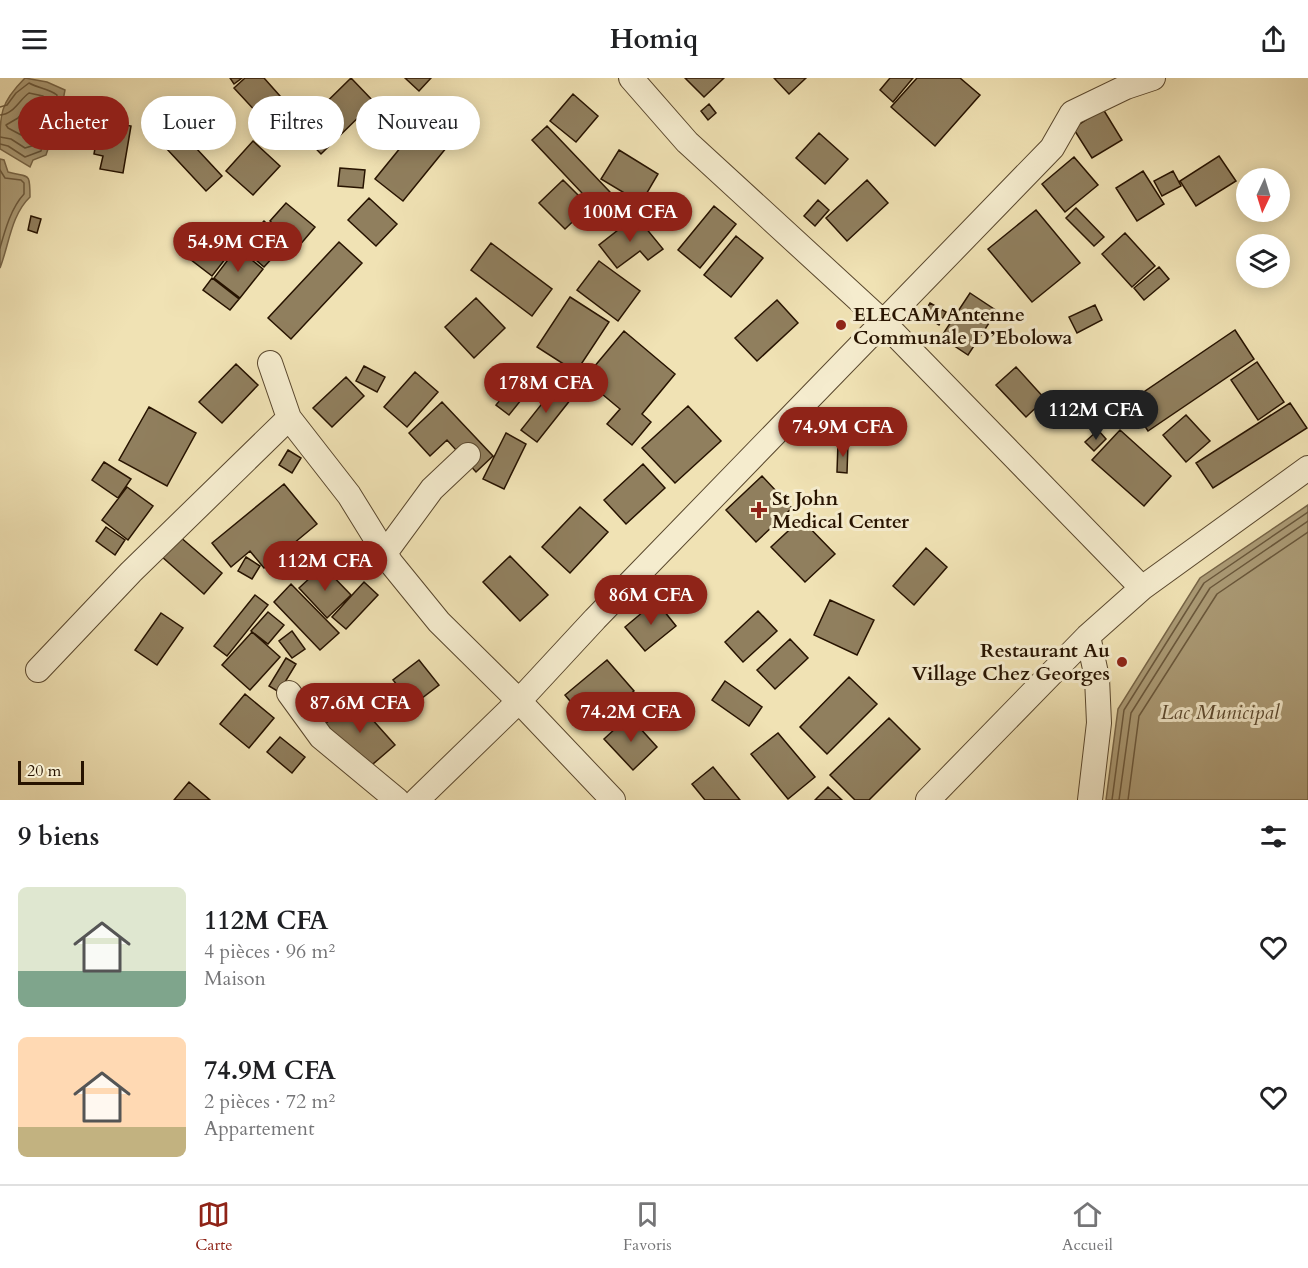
<!DOCTYPE html>
<html lang="fr">
<head>
<meta charset="utf-8">
<style>
	:root { --surface:#fff; --page:#f6f6f6; --text:#202124; --muted:#757577; --line:#e0e0e0; --accent:#8f2418 }
	body { margin:0; font-family:Cardo,serif; background:var(--page); color:var(--text); height:100vh; display:flex; flex-direction:column; font-size:22px; white-space:nowrap }
	* { box-sizing:border-box; margin:0 }
	p { font-size:20px; color:var(--muted) }
	.icon { flex:none; width:33px; height:33px; fill:none; stroke:currentColor; stroke-width:2; stroke-linecap:round; stroke-linejoin:round }
	.map { position:relative; height:722px; overflow:hidden }
	.side { display:flex; flex-direction:column; background:var(--surface); flex:1 }
	.side>* { flex:none }
	.guide { position:absolute; left:18px; top:18px; width:600px; height:54px; display:flex; gap:12px }
	.needle { width:39px; rotate:184deg }
	.controls { position:absolute; left:1236px; top:90px; display:grid; gap:12px }
	.controls a { display:grid; place-items:center; width:54px; height:54px; border-radius:50%; background:var(--surface); box-shadow:0 3px 15px #0003; font-size:30px }
	.scale { position:absolute; left:18px; bottom:15px; width:66px; box-sizing:border-box; padding-left:6px; border:3px solid #271300; border-top:0; font-size:16px; line-height:21px; white-space:nowrap; color:#271300; -webkit-text-stroke:4px #f5ecce; paint-order:stroke }
	.price { position:absolute; translate:-50% -51px; padding:0 14px; border-radius:21px; background:var(--accent); color:#fff; font-size:20px; line-height:39px; filter:drop-shadow(0 2px 3px #0008) }
	.price::after { content:''; position:absolute; left:50%; top:36px; width:18px; height:14px; margin-left:-9px; background:inherit; clip-path:polygon(0 0,100% 0,50% 100%) }
	.price.on { background:#222; color:#fff }
	ul { padding:0; list-style:none }
	li { display:flex; align-items:center; gap:18px; height:150px; padding:0 18px }
	li span { display:grid; place-items:center; flex:none; width:168px; height:120px; border-radius:9px; color:#555 }
	li>.icon { margin-inline-start:auto }
	span .icon { width:72px; height:72px; fill:#fffc; stroke-width:1 }
	li b { font-size:26px }
	h2 { display:flex; justify-content:space-between; align-items:center; height:72px; padding:0 18px; font-size:26px }
	.pill { padding:0 21px; border-radius:27px; background:var(--surface); box-shadow:0 3px 15px #0003; font-size:21px; line-height:54px }
	.pill.on { background:var(--accent); color:#fff }
	header { display:flex; justify-content:space-between; align-items:center; height:78px; padding:0 18px; background:var(--surface); font-size:27px; font-weight:800 }
	.dock { display:flex; justify-content:space-around; align-items:center; height:84px; border-top:2px solid var(--line); background:var(--surface); font-size:16px; color:var(--muted) }
	.dock a { display:grid; justify-items:center; gap:3px }
	.dock .on { color:var(--accent) }
	.map>svg:first-child { display:block }
</style>
</head>
<body>
<header><svg class="icon" aria-label="menu" viewBox="0 0 24 24"><path d="M4 6h16M4 12h16M4 18h16"/></svg>Homiq<svg class="icon" aria-label="share" viewBox="0 0 24 24"><path d="M12 15V3M7 8l5-5 5 5M5 13v7h14v-7"/></svg></header>
<div class="map">
<svg width="1308" height="722" viewBox="0 0 1308 722">
	<rect width="100%" height="100%" fill="#f0e2b4"/>
	<filter id="stains"><feTurbulence type="fractalNoise" baseFrequency=".00333" numOctaves="4"/><feColorMatrix values="0 0 0 0 .2 0 0 0 0 .09 0 0 0 0 .02 0 0 0 .5 -.17"/></filter>
	<radialGradient id="worn" r=".72"><stop offset=".6" stop-color="#630" stop-opacity="0"/><stop offset="1" stop-color="#630" stop-opacity=".3"/></radialGradient>
	<!-- water -->
	<path fill="#ac9c77" stroke="#776547" stroke-width="1.5" d="M25,0L47,4L65,12L61,33L52,50L50,65L46,77L33,82L30,89L0,71C0,35 0,25 25,0Z
		M0,81L4,82L8,94C29,100 30,93 30,119C11,137 9,167 0,190Z
		M1308,427V722H1106L1118,631L1200,500Z"/>
	<g fill="none" stroke-linecap="round" stroke-linejoin="round">
		<!-- shore -->
		<path stroke="#6a583c" stroke-width="1.5" d="M30,25L36,26L37,29L31,43L28,57L25,59L8,50L6,47L18,40Z
			M0,29L7,27L16,15L29,5C38,10 49,11 57,17L55,31L47,48L41,73L25,79L8,68L0,66
			M0,37C14,36 19,22 29,15L43,18L49,22L48,29L40,46L35,67L25,70L11,61L0,59
			M0,92L5,100L21,102L24,105V116C11,130 5,152 0,170
			M1112,722L1124,632L1204,505L1308,434
			M1119,722L1131,635L1210,510L1308,443
			M1128,722L1139,638L1217,516L1308,454"/>
	</g>
	<!-- building -->
	<path fill="#907f5e" stroke="#271300" stroke-width="1.5" d="M230,0H242L234,6Z
		M245,0H264L280,18L259,37L234,10Z
		M351,0L374,24L321,76L298,52Z
		M405,0H431L419,13Z
		M685,0H724L704,19Z
		M774,0H806L789,16Z
		M890,0H913L893,24L880,12Z
		M917,0H960L980,17L935,68L891,29Z
		M573,16L598,38L576,64L550,43Z
		M709,26L716,35L708,42L701,33Z
		M1103,31L1122,62L1092,80L1073,50Z
		M404,34L415,43L399,64L387,55Z
		M427,37L455,59L403,123L375,101Z
		M168,40L222,98L206,113L152,55Z
		M100,42L131,48L123,95L100,91L103,78L94,76Z
		M547,48L629,134L614,149L532,62Z
		M819,55L848,81L825,106L796,80Z
		M253,63L280,88L253,117L226,93Z
		M619,72L658,96L641,125L601,101Z
		M1219,78L1236,103L1196,128L1180,103Z
		M1074,79L1098,107L1065,134L1042,106Z
		M340,90L365,92L363,110L338,108Z
		M1143,93L1164,126L1137,143L1116,110Z
		M1173,93L1181,108L1162,118L1154,103Z
		M563,102L589,128L565,151L539,125Z
		M867,102L888,125L847,163L826,140Z
		M369,120L397,146L376,168L348,142Z
		M818,122L829,132L815,148L804,138Z
		M286,125L315,149L299,168L270,143Z
		M714,128L736,146L700,190L678,172Z
		M1076,130L1104,159L1094,168L1066,140Z
		M1036,132L1080,185L1032,224L988,171Z
		M31,138L41,141L37,155L28,152Z
		M636,138L663,171L648,182L640,173L617,190L599,167Z
		M264,143L287,164L264,189L240,168Z
		M206,151L233,171L212,198L186,178Z
		M1125,155L1155,188L1132,209L1102,176Z
		M736,158L763,180L731,219L704,197Z
		M339,164L362,185L291,261L268,240Z
		M491,165L552,211L532,238L471,192Z
		M237,170L263,191L240,220L214,200Z
		M599,183L640,213L618,243L577,212Z
		M1159,189L1169,201L1144,222L1134,210Z
		M212,200L239,221L230,232L203,212Z
		M970,215L997,233L968,277L941,259Z
		M570,219L609,244L576,294L537,269Z
		M476,220L505,250L474,280L445,249Z
		M777,222L798,245L757,283L735,260Z
		M930,225L946,234L939,247L923,237Z
		M1095,227L1102,242L1077,255L1069,239Z
		M1235,252L1254,281L1148,353L1129,324Z
		M624,253L675,296L642,336L651,344L632,367L607,346L620,331L584,301Z
		M1257,284L1284,324L1258,342L1231,302Z
		M236,286L258,307L222,345L199,324Z
		M364,288L385,299L377,314L356,303Z
		M1016,289L1045,321L1026,339L996,307Z
		M415,294L438,314L407,349L384,329Z
		M346,299L364,318L332,349L313,330Z
		M517,301L530,311L509,337L496,327Z
		M556,308L571,321L537,364L521,352Z
		M442,324L493,378L476,394L447,362L430,378L409,355Z
		M1290,325L1307,350L1213,410L1196,385Z
		M688,328L721,363L675,405L642,370Z
		M149,329L196,355L167,408L119,382Z
		M1186,337L1210,363L1186,384L1163,357Z
		M1098,352L1106,361L1094,373L1085,364Z
		M1120,352L1171,398L1144,428L1092,382Z
		M506,355L526,366L504,411L483,401Z
		M838,365H848L847,395L837,394Z
		M288,372L301,380L292,395L279,387Z
		M104,384L131,401L118,420L92,402Z
		M643,386L665,410L626,446L604,422Z
		M762,398L792,430L756,464L726,432Z
		M284,406L317,446L264,490L250,473L231,489L212,465Z
		M127,409L153,428L128,462L102,442Z
		M580,429L608,454L570,495L542,469Z
		M801,441L835,476L805,504L771,469Z
		M106,449L125,462L115,477L96,463Z
		M179,458L222,495L204,516L161,478Z
		M926,470L947,489L914,527L893,508Z
		M510,478L548,517L520,543L483,504Z
		M246,479L260,488L252,501L238,493Z
		M323,488L351,517L327,540L299,510Z
		M364,504L378,517L346,551L332,539Z
		M291,506L339,555L320,572L274,524Z
		M255,517L268,527L227,578L214,568Z
		M830,522L874,542L857,577L814,557Z
		M656,523L676,548L645,573L625,549Z
		M758,533L777,553L743,584L725,564Z
		M268,534L284,547L268,566L251,553Z
		M161,535L183,550L157,587L135,572Z
		M292,553L305,571L292,580L279,563Z
		M252,554L280,579L250,612L222,587Z
		M790,561L808,580L775,611L757,592Z
		M286,580L296,586L279,614L269,608Z
		M419,582L439,607L413,627L393,602Z
		M607,582L634,613L591,648L565,617Z
		M849,599L877,626L827,676L800,649Z
		M725,603L762,629L749,648L712,622Z
		M245,616L274,640L249,670L220,646Z
		M354,621L395,667L366,692L325,646Z
		M629,638L657,669L633,692L604,661Z
		M889,640L920,671L869,722H855L830,697Z
		M778,655L815,699L788,721L751,676Z
		M280,659L305,679L292,695L267,674Z
		M713,689L740,722H705L692,706Z
		M189,704L210,722H174Z
		M828,709L842,722H815Z"/>
	<g fill="none" stroke-linecap="round" stroke-linejoin="round">
		<!-- minor casing -->
		<g stroke="#59472d" stroke-width="26">
			<path id="minor" d="M631,0L687,64L883,244L1142,510
				M270,285L289,340L349,417L391,485L439,544L519,623L613,722
				M385,475L432,411L468,377
				M1088,558L1097,600L1099,645L1090,722
				M38,592L131,494L289,340
				M289,615L321,659L397,722
				M417,722L519,623L595,541L1052,70L1072,35L1126,9L1153,0
				M928,722L1088,558L1142,510L1308,390"/>
		</g>
		<!-- minor -->
		<use href="#minor" stroke="#f5ecce" stroke-width="24"/>
	</g>
	<!-- markers -->
	<g fill="#8f2418" stroke="#f5ecce" stroke-width="2">
		<circle cx="841" cy="247" r="6"/>
		<path d="M756 423h6v6h6v6h-6v6h-6v-6h-6v-6h6z"/>
		<circle cx="1122" cy="584" r="6"/>
	</g>
	<g text-anchor="middle" stroke-width="6" stroke-linejoin="round" paint-order="stroke">
		<!-- poi labels -->
		<g font-size="20" font-weight="bold" fill="#271300" stroke="#f5ecce" text-anchor="start">
			<text x="853" y="243">ELECAM Antenne<tspan x="853" dy="23">Communale D’Ebolowa</tspan></text>
			<text x="772" y="427">St John<tspan x="772" dy="23">Medical Center</tspan></text>
			<text x="1110" y="579" text-anchor="end">Restaurant Au<tspan x="1110" dy="23">Village Chez Georges</tspan></text>
		</g>
		<!-- water labels -->
		<g font-size="21" font-style="italic" fill="#5c4a30" stroke="#f5ecce">
			<text x="1220" y="641">Lac Municipal</text>
		</g>
	</g>
	<rect width="100%" height="100%" filter="url(#stains)"/>
	<rect width="100%" height="100%" fill="url(#worn)"/>
</svg>
<div class="controls">
<a><svg class="needle" viewBox="-14 -14 28 28"><path d="M0-13l5 13h-10z" fill="#e53935"/><path d="M0 13l5-13h-10z" fill="#757577"/></svg></a>
<a><svg class="icon" aria-label="layers" viewBox="0 0 24 24"><path d="M12 4l9 5-9 5-9-5zM3 14l9 5 9-5"/></svg></a>
</div>
<div class="scale">20 m</div>
<b class="price" style="left:630px;top:165px">100M CFA</b>
<b class="price" style="left:238px;top:195px">54.9M CFA</b>
<b class="price" style="left:546px;top:336px">178M CFA</b>
<b class="price on" style="left:1096px;top:363px">112M CFA</b>
<b class="price" style="left:843px;top:380px">74.9M CFA</b>
<b class="price" style="left:325px;top:514px">112M CFA</b>
<b class="price" style="left:651px;top:548px">86M CFA</b>
<b class="price" style="left:360px;top:656px">87.6M CFA</b>
<b class="price" style="left:631px;top:665px">74.2M CFA</b>
<div class="guide">
<a class="pill on">Acheter</a>
<a class="pill">Louer</a>
<a class="pill">Filtres</a>
<a class="pill">Nouveau</a>
</div>
</div>
<section class="side">
<h2>9 biens<svg class="icon" aria-label="filters" viewBox="0 0 24 24"><path d="M4 7h16M4 17h16"/><circle cx="9" cy="7" r="2"/><circle cx="15" cy="17" r="2"/></svg></h2>
<ul>
<li><span style="background:linear-gradient(#dfe7d0 70%,#7fa58c 0)"><svg class="icon" aria-label="home" viewBox="0 0 24 24"><path d="M3 11l9-7 9 7M6 9v11h12V9"/></svg></span><div><b>112M CFA</b><p>4 pièces · 96 m²</p><p>Maison</p></div><svg class="icon" aria-label="heart" viewBox="0 0 24 24"><path d="M12 20l-8-8c-3-5 5-10 8-4 3-6 11-1 8 4z"/></svg></li>
<li><span style="background:linear-gradient(#ffd9b3 75%,#c2b280 0)"><svg class="icon" aria-label="home" viewBox="0 0 24 24"><path d="M3 11l9-7 9 7M6 9v11h12V9"/></svg></span><div><b>74.9M CFA</b><p>2 pièces · 72 m²</p><p>Appartement</p></div><svg class="icon" aria-label="heart" viewBox="0 0 24 24"><path d="M12 20l-8-8c-3-5 5-10 8-4 3-6 11-1 8 4z"/></svg></li>
</ul>
</section>
<nav class="dock">
<a class="on"><svg class="icon" aria-label="map" viewBox="0 0 24 24"><path d="M3 6l6-2 6 2 6-2v14l-6 2-6-2-6 2zM9 4v14M15 6v14"/></svg>Carte</a>
<a><svg class="icon" aria-label="saved" viewBox="0 0 24 24"><path d="M7 4h10v16l-5-4-5 4z"/></svg>Favoris</a>
<a><svg class="icon" aria-label="home" viewBox="0 0 24 24"><path d="M3 11l9-7 9 7M6 9v11h12V9"/></svg>Accueil</a>
</nav>
</body>
</html>
